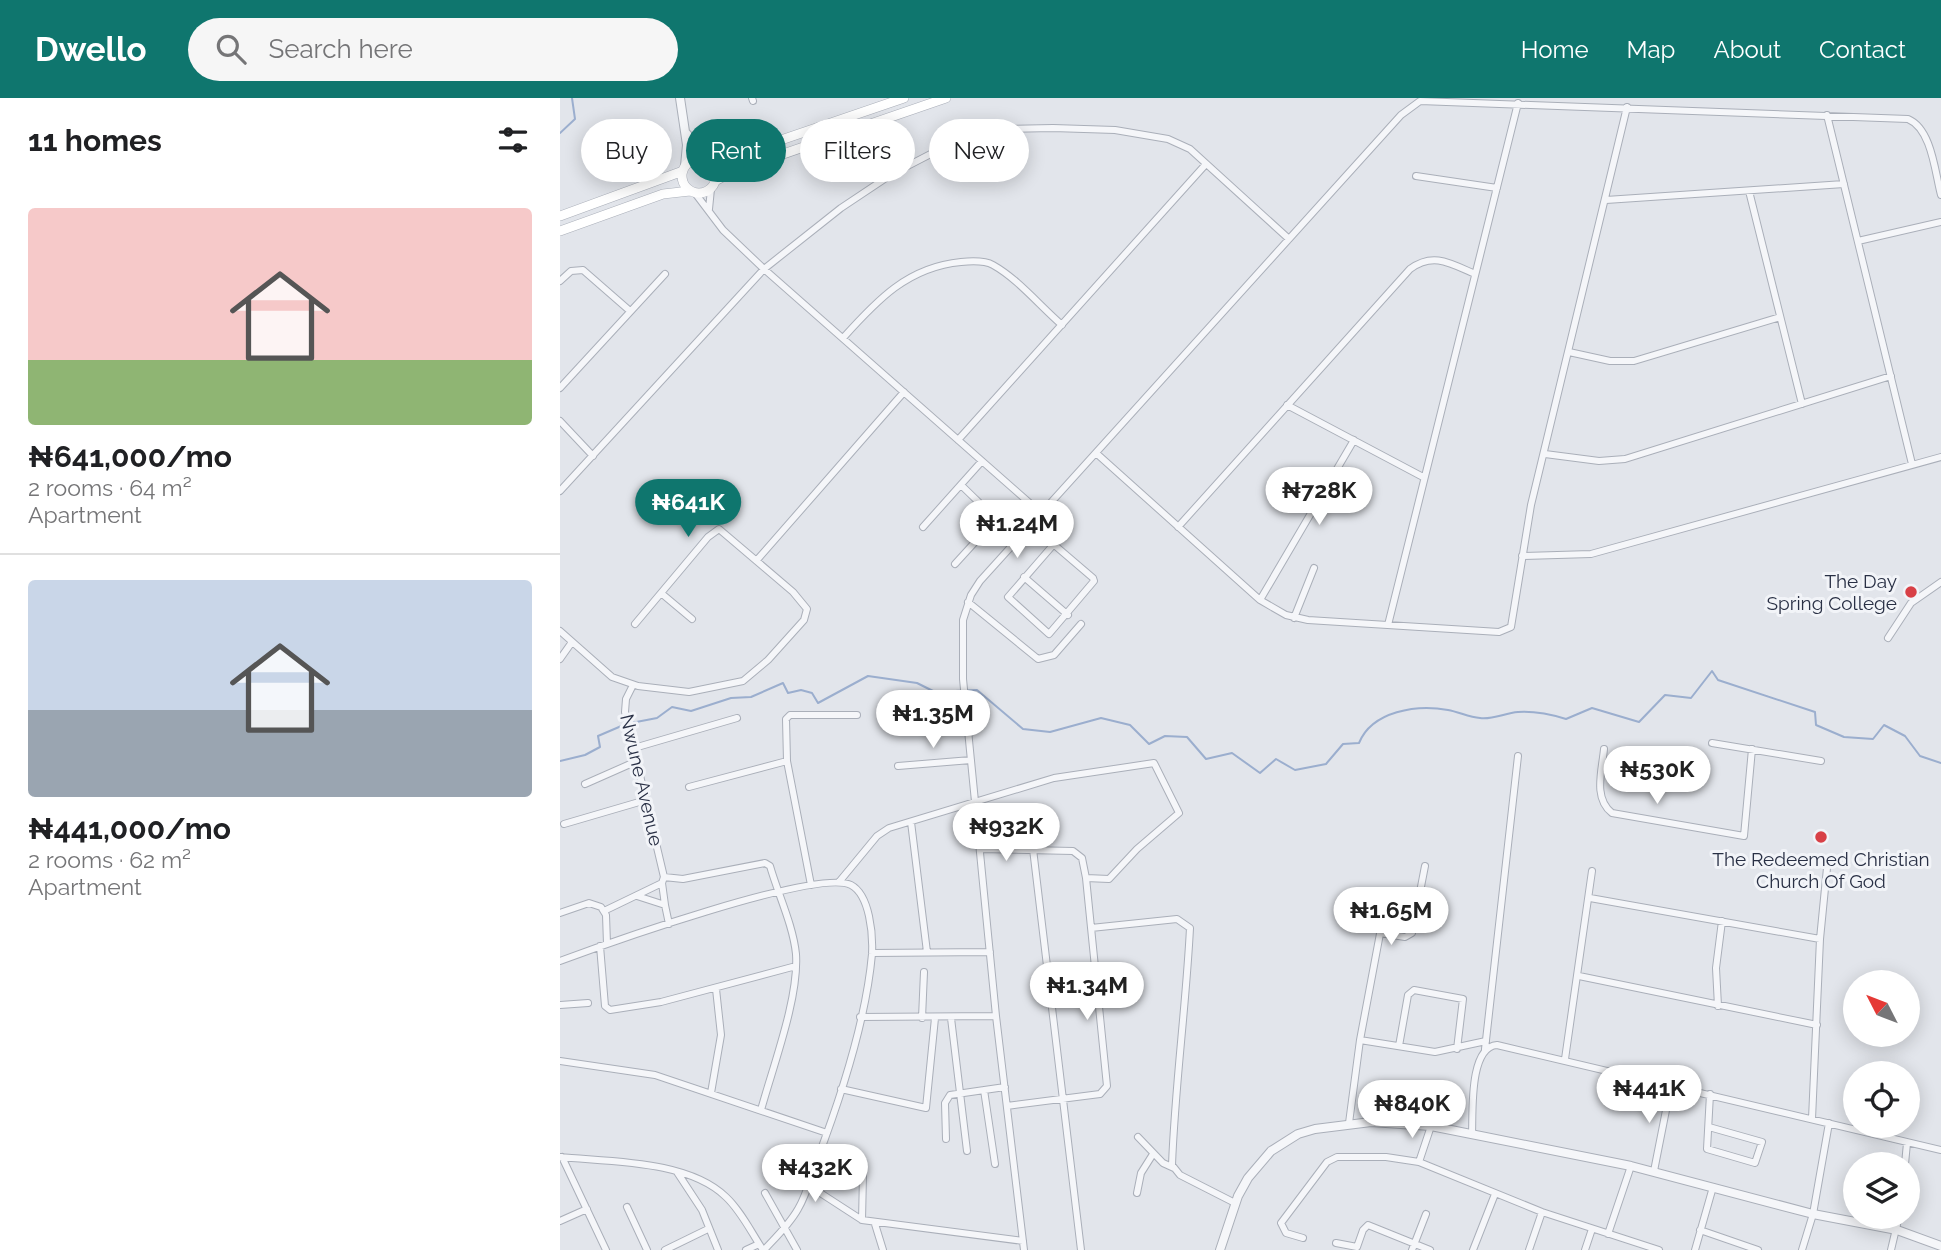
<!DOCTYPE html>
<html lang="en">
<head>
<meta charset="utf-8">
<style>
	:root { --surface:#fff; --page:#f6f6f6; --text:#202124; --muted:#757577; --line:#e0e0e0; --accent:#0f766e }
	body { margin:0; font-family:Raleway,sans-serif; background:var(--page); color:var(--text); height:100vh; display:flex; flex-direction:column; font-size:26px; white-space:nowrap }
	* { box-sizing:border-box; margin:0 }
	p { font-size:23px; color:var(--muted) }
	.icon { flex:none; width:38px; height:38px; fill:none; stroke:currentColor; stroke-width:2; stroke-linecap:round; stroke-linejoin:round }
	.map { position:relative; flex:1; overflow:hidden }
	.sheet { display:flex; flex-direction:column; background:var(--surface); width:560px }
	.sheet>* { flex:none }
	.top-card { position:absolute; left:21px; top:21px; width:665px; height:63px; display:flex; gap:14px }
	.needle { width:46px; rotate:312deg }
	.fabs { position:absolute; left:1283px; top:872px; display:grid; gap:14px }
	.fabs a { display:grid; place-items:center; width:77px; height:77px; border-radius:50%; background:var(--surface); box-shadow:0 4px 18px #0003; font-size:35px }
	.price { position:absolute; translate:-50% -60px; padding:0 16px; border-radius:24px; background:#fff; color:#222; font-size:23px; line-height:46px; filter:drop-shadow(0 2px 4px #0008) }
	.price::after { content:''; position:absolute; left:50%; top:42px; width:21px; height:16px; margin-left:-10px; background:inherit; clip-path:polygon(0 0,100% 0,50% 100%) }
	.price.selected { background:var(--accent); color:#fff }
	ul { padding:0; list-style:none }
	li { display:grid; align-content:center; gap:14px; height:371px; padding:0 28px }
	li+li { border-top:2px solid var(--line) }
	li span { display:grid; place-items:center; height:217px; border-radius:7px; color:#555 }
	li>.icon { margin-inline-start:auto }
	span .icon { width:126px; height:126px; fill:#fffc; stroke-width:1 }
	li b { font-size:30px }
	h2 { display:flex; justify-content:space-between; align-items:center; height:84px; padding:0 28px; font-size:30px }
	.tag { padding:0 24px; border-radius:32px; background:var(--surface); box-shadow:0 4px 18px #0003; font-size:24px; line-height:63px }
	.tag.selected { background:var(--accent); color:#fff }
	header { display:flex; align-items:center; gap:42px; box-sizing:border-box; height:98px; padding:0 35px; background:var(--accent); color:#fff }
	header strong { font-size:33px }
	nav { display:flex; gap:38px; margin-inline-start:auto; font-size:24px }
	.search { width:490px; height:63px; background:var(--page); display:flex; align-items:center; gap:18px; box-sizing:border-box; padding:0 24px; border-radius:38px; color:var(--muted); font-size:26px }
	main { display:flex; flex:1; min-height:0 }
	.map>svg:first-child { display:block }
</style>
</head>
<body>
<header>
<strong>Dwello</strong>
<div class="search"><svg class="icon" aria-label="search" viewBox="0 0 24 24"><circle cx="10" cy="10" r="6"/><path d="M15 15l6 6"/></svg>Search here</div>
<nav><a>Home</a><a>Map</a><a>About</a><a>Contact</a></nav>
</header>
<main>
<section class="sheet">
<h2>11 homes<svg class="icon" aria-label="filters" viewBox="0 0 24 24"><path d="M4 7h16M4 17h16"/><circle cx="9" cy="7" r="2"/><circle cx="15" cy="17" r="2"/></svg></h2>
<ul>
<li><span style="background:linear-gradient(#f6c9c9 70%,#8fb573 0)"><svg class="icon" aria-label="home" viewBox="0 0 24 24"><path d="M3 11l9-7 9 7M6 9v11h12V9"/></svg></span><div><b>₦641,000/mo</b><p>2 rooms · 64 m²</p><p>Apartment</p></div></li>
<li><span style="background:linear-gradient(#c9d6e8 60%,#9aa5b1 0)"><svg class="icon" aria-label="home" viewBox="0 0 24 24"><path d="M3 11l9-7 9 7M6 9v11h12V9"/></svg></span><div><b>₦441,000/mo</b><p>2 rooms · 62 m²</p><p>Apartment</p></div></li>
</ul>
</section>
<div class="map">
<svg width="1381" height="1152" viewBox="0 0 1381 1152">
	<rect width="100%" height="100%" fill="#e2e5eb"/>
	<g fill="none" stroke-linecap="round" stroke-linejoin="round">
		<!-- stream -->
		<path stroke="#9baece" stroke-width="2" d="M0,35L15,21L12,0
			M71,625L97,620L112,609L131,613L171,600L191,599L223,585L228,595L241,592L252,595L258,605L308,578L357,585L383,598L395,593L417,592L463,631L490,634L541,620L570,627L589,646L605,638L627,639L646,661L672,655L700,675L716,661L735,672L766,666L783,646L799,645C812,613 857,606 888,612C899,614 909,619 920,620C932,622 945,615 958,614C974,613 990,616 1006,621L1032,610L1079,624L1105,597L1131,600L1152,573L1158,582L1255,614L1256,627L1284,639L1313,641L1324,627L1345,638L1360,658L1381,665
			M0,663L25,657L40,649L38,638L66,626"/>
		<!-- minor casing -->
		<g stroke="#aaafb9" stroke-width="8">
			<path id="minor" d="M192,0L193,3
				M1267,17L1352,366
				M856,78L937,90
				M1189,93L1242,306
				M135,95L163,132L204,171L481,415
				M1046,102L1284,86
				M149,111L151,91
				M1298,143L1381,124
				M0,183L11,173L23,172L70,213
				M283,240C317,202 348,169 401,164C411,163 424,162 433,167C458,181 480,208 502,227
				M1009,254L1050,263H1074L1220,219
				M0,290L105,176
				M727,307L863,379
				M0,323L33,358
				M398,342L646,66
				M536,355L700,502L726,517L748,522L939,534L951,529L971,407L1067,9
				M985,356L1039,363L1065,361L1331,278
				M0,393L204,171L281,110L332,76L388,47L444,31L493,30L555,32L608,41L630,51L729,141
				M471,427L533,480L534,483L489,536L448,499L494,446
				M363,429L422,363
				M618,429L850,171C873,154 890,165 915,176
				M962,458L1031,456L1381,359
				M197,462L344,294
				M395,466L436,421L401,387
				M464,479L508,517
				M101,495L132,521
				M700,502L794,342
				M408,504L478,561L494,557L521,526
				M734,520L754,470
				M828,527L958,5
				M0,533L52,579L78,588L129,594L183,583L208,562L244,522L247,511L233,494L159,431L148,439L75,526
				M1328,540L1351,505L1381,484
				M0,561L12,544
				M73,587L66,601L65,614L104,779
				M1152,645L1261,663
				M74,650L177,620
				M1044,651C1042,673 1033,700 1052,715L1184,738L1192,651
				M338,668L411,662
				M25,686L77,663
				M129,689L227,663
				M351,724L367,854
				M4,726L86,702
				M420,751L513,753L522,760L526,780L547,988L540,996L447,1008
				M473,751L521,1152
				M104,779L123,781L205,765L210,768C218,796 233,827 236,856C239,900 213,968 201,1012
				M279,784L317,738L329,730L494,680L594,665L619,715L577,751L549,781L526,780
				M102,785L105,807
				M251,787L227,663L226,621L230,617H297
				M77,798L105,807L109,826
				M1030,800L1260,841
				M44,813L102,785L104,779
				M0,815L29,805L41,809L46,817L47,846
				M531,830L617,821L630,830C626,909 615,987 612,1067L620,1077L675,1105
				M820,835L845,839L852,835L865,768
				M40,848L45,908L50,912L101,904L236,868
				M312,855L430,854
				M0,863C43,847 258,770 291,787C310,797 313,837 312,856C306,923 281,999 257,1062C251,1078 247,1096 238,1111C229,1127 216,1139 204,1152
				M1019,878L1257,927
				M0,907L28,905
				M1158,908L1156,870L1162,823
				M300,919L436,918
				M362,920L364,874
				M391,920L407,1053
				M800,942L875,954L926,943
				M839,948L848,897L854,892L903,901L897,951
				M925,951L958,658
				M1005,961L1032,773
				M0,963L95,977L267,1035
				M281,991L366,1010L375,920
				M424,992L435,1066
				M151,995L161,937L156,891
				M1252,1021L1260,841L1267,770
				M789,1025L800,942L825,809L856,814
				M1149,1029L1202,1044L1195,1065L1147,1051L1150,996
				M912,1036C913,1014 909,949 937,947L1381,1052
				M578,1039L603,1065L614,1070
				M386,1041L385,1005L390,997L445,989
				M0,1059C50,1064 128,1062 166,1099C181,1113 191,1134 203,1152
				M2,1059L46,1152
				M859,1064L871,1028
				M1345,1066L1347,1045
				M1094,1073L1111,987
				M117,1074L142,1112L158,1152
				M248,1087L302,1122L463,1143
				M205,1095L237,1152
				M577,1095L581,1075L593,1056
				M67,1109L87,1152
				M302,1122L303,1077
				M0,1123L27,1111
				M315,1126L323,1152
				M1140,1132L1198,1152
				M1048,1136L1071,1068
				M743,1140L726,1135L721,1125L767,1064L777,1059H826L859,1064L982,1114L1099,1152
				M776,1145L797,1149L803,1132L808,1127L870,1152
				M105,1152L148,1131
				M186,1152L199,1146
				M464,1152L436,918L403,581V522L411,497L420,483L841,17L860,3L1348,21C1372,31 1375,75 1381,97
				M852,1152L866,1116
				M913,1152L935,1096
				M969,1152L982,1114
				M1025,1152L1032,1131
				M1135,1152L1153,1089
				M1242,1152L1253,1116L1269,1025
				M1331,1152L1339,1118"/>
		</g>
		<!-- tertiary casing -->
		<g stroke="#aaafb9" stroke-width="10">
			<path id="tertiary" d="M120,0L127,47L125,68
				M127,36L146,62
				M660,1152L678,1098L688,1080L711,1053L738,1036L755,1031L811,1024L871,1028L1071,1068L1253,1116L1337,1132L1381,1148"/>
		</g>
		<!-- secondary casing -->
		<g stroke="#aaafb9" stroke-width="10">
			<path id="secondary" d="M122 78a17 17 0 1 1 34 0a17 17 0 1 1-34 0Z
				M148,63L174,58L344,0
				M155,83L174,73L386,0
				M0,118L123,73
				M0,133L103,96L130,93"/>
		</g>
		<!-- minor -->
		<use href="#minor" stroke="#f5f6f9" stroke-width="6"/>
		<!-- tertiary -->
		<use href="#tertiary" stroke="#f5f6f9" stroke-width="8"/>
		<!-- secondary -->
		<use href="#secondary" stroke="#fff" stroke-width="9"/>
	</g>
	<!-- markers -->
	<g fill="#d84046" stroke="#f2f4f8" stroke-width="2.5">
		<circle cx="1351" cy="494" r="7"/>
		<circle cx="1261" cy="739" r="7"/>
	</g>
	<g text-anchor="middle" stroke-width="6" stroke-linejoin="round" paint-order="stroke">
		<!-- poi labels -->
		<g font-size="19" fill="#293045" stroke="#f2f4f8" text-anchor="end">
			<text x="1337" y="490">The Day<tspan x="1337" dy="22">Spring College</tspan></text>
			<text x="1261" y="768" text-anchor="middle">The Redeemed Christian<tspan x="1261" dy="22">Church Of God</tspan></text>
		</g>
		<!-- street labels -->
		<g font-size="19" fill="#293045" stroke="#f2f4f8">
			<text transform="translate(82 682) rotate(77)" y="7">Nwune Avenue</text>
		</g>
	</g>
</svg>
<div class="fabs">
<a><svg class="needle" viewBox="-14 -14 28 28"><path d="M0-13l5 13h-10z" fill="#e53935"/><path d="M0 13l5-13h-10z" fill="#757577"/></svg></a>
<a><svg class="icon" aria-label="locate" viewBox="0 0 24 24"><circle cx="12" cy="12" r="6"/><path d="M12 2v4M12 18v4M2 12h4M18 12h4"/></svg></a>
<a><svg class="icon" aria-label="layers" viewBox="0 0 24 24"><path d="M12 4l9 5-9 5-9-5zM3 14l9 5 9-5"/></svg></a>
</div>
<b class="price" style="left:759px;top:429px">₦728K</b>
<b class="price selected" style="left:128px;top:441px">₦641K</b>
<b class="price" style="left:457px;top:462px">₦1.24M</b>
<b class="price" style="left:373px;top:652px">₦1.35M</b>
<b class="price" style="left:1097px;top:708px">₦530K</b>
<b class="price" style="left:446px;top:765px">₦932K</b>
<b class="price" style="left:831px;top:849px">₦1.65M</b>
<b class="price" style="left:527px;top:924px">₦1.34M</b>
<b class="price" style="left:1089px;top:1027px">₦441K</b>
<b class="price" style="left:852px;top:1042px">₦840K</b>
<b class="price" style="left:255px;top:1106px">₦432K</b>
<div class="top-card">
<a class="tag">Buy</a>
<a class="tag selected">Rent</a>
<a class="tag">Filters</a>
<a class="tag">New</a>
</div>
</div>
</main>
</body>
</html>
